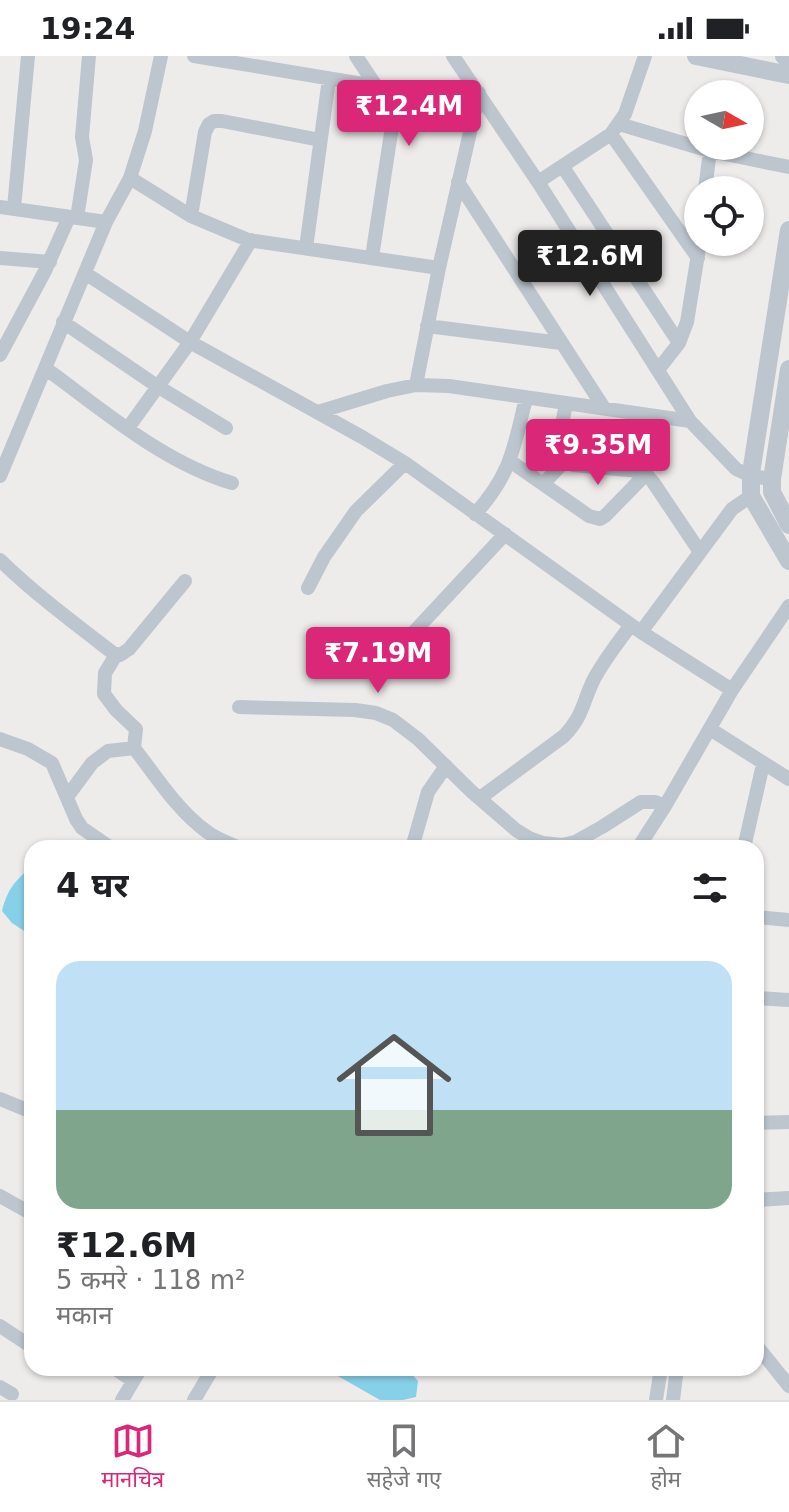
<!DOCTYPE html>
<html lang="hi">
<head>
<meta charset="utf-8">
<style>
	:root { --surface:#fff; --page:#f6f6f6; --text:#202124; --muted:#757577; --line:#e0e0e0; --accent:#db2777 }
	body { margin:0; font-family:"DejaVu Sans","Noto Sans Devanagari",sans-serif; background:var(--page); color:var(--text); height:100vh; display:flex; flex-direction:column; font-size:30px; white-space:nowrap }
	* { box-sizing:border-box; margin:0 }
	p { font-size:26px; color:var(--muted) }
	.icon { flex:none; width:44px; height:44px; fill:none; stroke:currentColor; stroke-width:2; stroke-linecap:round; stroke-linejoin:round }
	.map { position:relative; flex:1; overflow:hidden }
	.side { position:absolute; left:24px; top:784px; width:740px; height:536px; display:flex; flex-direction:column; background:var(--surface); border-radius:24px; box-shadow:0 2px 6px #0004 }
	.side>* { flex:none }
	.needle { width:52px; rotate:99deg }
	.fabs { position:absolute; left:684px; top:24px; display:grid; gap:16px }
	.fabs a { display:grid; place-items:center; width:80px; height:80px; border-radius:50%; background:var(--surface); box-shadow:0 2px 6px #0004; font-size:40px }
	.price { position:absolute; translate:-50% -68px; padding:0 18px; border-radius:8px; background:var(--accent); color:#fff; font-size:26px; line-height:52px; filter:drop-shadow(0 2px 4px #0008) }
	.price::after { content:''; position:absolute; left:50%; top:48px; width:24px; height:18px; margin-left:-12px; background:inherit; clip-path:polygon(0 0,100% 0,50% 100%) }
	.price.on { background:#222; color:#fff }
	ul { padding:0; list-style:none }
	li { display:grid; align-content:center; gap:16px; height:424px; padding:0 32px }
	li+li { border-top:2px solid var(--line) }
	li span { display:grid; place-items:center; height:248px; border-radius:24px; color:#555 }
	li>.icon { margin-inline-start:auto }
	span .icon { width:144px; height:144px; fill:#fffc; stroke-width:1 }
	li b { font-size:34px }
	h2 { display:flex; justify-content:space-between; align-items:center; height:96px; padding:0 32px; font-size:34px }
	.status { display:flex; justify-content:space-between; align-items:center; height:56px; padding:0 40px; background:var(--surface); direction:ltr }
	.status svg { height:22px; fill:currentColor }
	.tab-bar { display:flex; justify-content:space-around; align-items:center; height:112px; border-top:2px solid var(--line); background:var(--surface); font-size:22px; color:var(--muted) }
	.tab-bar a { display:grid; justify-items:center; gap:4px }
	.tab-bar .on { color:var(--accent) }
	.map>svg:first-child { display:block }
</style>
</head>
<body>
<div class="status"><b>19:24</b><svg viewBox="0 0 49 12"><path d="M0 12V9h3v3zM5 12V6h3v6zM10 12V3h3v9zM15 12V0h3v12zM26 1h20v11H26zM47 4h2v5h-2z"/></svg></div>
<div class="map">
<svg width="789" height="1344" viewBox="0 0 789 1344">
	<rect width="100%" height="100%" fill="#eeebeb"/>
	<!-- water -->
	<path fill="#87d1e8" d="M32,810V880L12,867L2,855C8,832 15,825 32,810Z
		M327,1312H406L418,1325L416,1341L403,1344H380L329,1315Z"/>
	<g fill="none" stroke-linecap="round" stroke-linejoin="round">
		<!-- minor -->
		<path stroke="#bdc5ce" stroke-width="14" d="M194,0L375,30
			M356,0L386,45L393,64L372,201
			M453,0L538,126L690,365L736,413L751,420L772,423
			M619,68L710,95L789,111
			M611,78L698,202
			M563,111L679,287
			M130,122L191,160L248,184L439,212
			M458,126L604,352
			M538,126L611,78L625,58L645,0
			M705,134L710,95
			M0,151L106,166
			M14,152L28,0
			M191,160L205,76L209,68L214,65H222L320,84
			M77,162L86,104L82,81L89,0
			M306,192L329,23
			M0,202L50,206
			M85,217L190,286L362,381L405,407L641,576L732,634
			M63,266L157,330L226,372
			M427,270L561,287
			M0,299L45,215L69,161
			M45,312C103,354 162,406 232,427
			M658,314L679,287L687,266L700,186
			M416,329L439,212L479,37
			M566,348C563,367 551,399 573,409L639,415L646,418L653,426L700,496
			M318,356L387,335L416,329L449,330L690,365
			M128,372L190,286L251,184
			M510,405L589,460L600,463L605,460L646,418
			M0,420L106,166L130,122L145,75L161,0
			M543,428L565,405
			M475,458C511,419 514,391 526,342
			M0,504C35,538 74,567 113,597L120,599L129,593L185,525
			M308,532L324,501L356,455L405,407
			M641,576L732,453L751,440
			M399,592L505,478
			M116,599L105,617L104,638L116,654L136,673L134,692C156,720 177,754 206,775C216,783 228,787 240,792
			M239,651L355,654L376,657L393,664L418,683L472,736L516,774L529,782L543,787L562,789L575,786L602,771L641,746H655L665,750
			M710,673L789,723
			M0,683L28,693L52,707L76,763L82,772L111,792
			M67,741L92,707L108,695L134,692
			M480,742L564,680C584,659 582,647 594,623C604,604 618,586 631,569
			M412,792L428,736L446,710
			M638,792L665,750L732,634L789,550
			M744,792L763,708
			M756,861L789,864
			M756,942L789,944
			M0,1043L32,1056
			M756,1067L789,1066
			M0,1140L32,1158
			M756,1144L789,1142
			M0,1270L32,1291
			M756,1289L789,1330
			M114,1312L133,1325
			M0,1331L12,1338
			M122,1344L141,1312
			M194,1344L213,1312
			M656,1344L661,1312
			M673,1344L677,1312"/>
		<!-- tertiary -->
		<path stroke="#bdc5ce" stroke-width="18" d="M696,0L789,19
			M784,0L789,1
			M789,174L751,417V440L789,505
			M789,313L772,423V436L789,469"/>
	</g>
</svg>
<div class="fabs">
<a><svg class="needle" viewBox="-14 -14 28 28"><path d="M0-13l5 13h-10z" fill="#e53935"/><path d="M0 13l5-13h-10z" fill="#757577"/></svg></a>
<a><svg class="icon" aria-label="locate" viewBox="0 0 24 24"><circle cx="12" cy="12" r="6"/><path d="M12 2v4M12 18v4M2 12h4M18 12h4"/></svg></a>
</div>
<b class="price" style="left:409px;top:92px">₹12.4M</b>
<b class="price on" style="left:590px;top:242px">₹12.6M</b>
<b class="price" style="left:598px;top:431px">₹9.35M</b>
<b class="price" style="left:378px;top:639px">₹7.19M</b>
<section class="side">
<h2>4 घर<svg class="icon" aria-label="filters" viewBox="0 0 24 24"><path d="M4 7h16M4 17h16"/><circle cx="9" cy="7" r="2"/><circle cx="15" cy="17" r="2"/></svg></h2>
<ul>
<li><span style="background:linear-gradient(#bfe0f5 60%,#7fa58c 0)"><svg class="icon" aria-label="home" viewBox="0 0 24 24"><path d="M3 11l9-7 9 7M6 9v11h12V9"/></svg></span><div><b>₹12.6M</b><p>5 कमरे · 118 m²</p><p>मकान</p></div></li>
</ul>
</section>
</div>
<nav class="tab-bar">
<a class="on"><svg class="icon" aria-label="map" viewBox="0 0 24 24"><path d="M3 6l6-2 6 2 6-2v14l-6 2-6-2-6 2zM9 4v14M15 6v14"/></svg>मानचित्र</a>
<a><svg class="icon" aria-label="saved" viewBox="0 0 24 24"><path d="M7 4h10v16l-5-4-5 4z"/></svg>सहेजे गए</a>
<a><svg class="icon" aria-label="home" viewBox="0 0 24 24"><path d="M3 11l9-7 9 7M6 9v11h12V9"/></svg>होम</a>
</nav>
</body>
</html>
